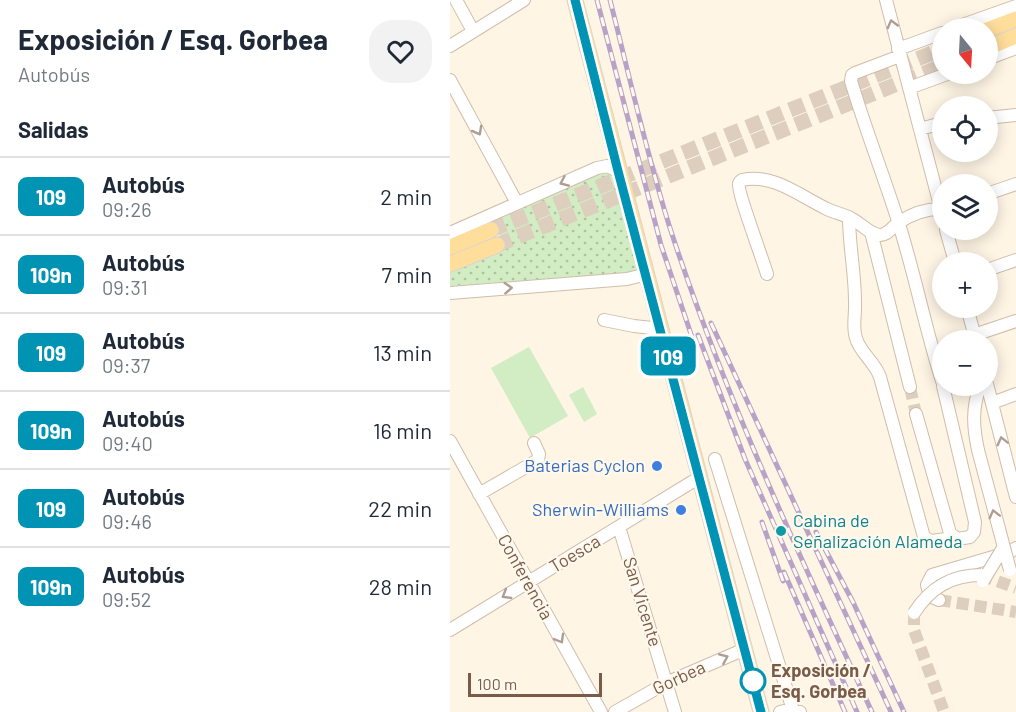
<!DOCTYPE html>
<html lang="es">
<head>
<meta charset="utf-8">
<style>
	body { margin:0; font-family:Barlow,sans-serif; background:#f2f2f3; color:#1f2937; height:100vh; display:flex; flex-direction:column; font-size:22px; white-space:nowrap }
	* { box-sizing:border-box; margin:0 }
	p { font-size:20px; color:#747a83 }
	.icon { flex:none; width:33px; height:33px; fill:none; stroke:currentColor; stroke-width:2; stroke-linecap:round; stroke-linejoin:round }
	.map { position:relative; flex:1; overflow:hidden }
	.panel { display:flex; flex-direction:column; background:#fff; width:450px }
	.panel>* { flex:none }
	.badge { padding:0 12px; border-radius:9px; font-size:21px; line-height:39px }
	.needle { width:39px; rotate:162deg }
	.controls { position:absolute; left:482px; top:18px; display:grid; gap:12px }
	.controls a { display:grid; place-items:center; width:66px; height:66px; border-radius:50%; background:#fff; box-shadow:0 3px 15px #0003; font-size:30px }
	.scale { position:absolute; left:18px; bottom:15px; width:134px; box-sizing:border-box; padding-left:6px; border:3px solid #795b48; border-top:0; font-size:16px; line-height:21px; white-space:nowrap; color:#795b48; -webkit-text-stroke:4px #fff9ed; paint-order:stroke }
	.map>.badge { position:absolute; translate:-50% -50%; box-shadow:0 0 0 3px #fff }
	h2 { padding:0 18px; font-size:22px; line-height:54px }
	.round { display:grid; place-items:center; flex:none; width:63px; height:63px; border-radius:24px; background:#f2f2f3 }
	.overview { display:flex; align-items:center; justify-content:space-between; height:102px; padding:0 18px }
	h1 { font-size:28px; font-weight:700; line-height:45px }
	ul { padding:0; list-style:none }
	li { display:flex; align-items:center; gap:18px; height:78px; padding:0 18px; border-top:2px solid #e0e1e3 }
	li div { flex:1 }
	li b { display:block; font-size:22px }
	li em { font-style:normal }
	li .badge { min-width:66px; font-weight:700; text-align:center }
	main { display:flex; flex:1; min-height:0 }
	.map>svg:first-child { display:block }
	.green { fill:#d2ecc3 }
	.park { fill:url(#park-dots) }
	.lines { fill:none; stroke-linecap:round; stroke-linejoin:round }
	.minor-tunnel { stroke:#ddcebe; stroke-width:12; stroke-dasharray:12 6; stroke-linecap:butt }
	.major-tunnel { stroke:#ddcebe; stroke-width:15; stroke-dasharray:15 8; stroke-linecap:butt }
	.minor-casing { stroke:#d0bdaa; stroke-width:14 }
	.major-casing { stroke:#dcd4cf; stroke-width:17 }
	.minor { stroke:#fff; stroke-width:12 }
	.major { stroke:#ffdd9b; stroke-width:15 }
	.rail-casing { stroke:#b8a2c8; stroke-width:5 }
	.rail { stroke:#fff9ed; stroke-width:3; stroke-dasharray:9; stroke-linecap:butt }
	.minor-bridge-casing { stroke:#d0bdaa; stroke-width:14; stroke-linecap:butt }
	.minor-bridge { stroke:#fff; stroke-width:12 }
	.oneway { stroke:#af9d91 }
	.line-casing { stroke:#fff; stroke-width:14 }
	.line { stroke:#0093b3; stroke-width:9 }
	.shop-dot { fill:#3f7fe0; stroke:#fff9ed; stroke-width:2 }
	.culture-dot { fill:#0f9aa8; stroke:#fff9ed; stroke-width:2 }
	.stop-dot { fill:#fff; stroke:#0093b3; stroke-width:3 }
	.labels { text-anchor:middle; stroke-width:4.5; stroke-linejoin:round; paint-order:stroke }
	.shop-label { font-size:18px; fill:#366cbe; stroke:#fff9ed; text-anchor:end }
	.culture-label { font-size:18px; fill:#0d838f; stroke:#fff9ed; text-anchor:start }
	.street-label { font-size:18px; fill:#795b48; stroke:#fff9ed }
	.stop-label { font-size:18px; font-weight:bold; fill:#795b48; stroke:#fff9ed; text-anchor:start }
</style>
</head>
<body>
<main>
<section class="panel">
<div class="overview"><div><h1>Exposición / Esq. Gorbea</h1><p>Autobús</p></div><a class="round"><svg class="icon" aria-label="heart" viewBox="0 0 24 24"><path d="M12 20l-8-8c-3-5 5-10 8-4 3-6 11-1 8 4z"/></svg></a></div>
<h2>Salidas</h2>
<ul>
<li><span class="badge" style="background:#0093b3;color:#fff">109</span><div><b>Autobús</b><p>09:26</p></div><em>2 min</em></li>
<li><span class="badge" style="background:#0093b3;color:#fff">109n</span><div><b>Autobús</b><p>09:31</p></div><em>7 min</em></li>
<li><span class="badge" style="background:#0093b3;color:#fff">109</span><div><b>Autobús</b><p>09:37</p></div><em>13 min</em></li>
<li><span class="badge" style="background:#0093b3;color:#fff">109n</span><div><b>Autobús</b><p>09:40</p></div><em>16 min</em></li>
<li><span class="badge" style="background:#0093b3;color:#fff">109</span><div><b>Autobús</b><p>09:46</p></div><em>22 min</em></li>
<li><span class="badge" style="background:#0093b3;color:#fff">109n</span><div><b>Autobús</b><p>09:52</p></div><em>28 min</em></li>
</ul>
</section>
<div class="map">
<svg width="566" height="712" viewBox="0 0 566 712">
	<defs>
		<pattern id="park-dots" width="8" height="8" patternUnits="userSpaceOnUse" patternTransform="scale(1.5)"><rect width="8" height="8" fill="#d2ecc3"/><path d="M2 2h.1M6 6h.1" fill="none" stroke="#afc2a0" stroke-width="1.8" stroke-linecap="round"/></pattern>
	</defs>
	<rect width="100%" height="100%" fill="#fef5e5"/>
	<path class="green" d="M79,347L118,416L80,438L41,368Z
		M133,387L147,414L134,422L119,395Z"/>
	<path class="park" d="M151,169L165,175L189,265L185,271L177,273L0,286V269L54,246L42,218Z"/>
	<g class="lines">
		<path class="minor-tunnel" d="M460,387L466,414
			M531,575L566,588
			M489,600L566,612
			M464,613V630L494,712"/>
		<path class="major-tunnel" d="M41,230L492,49
			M47,245L492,66"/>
		<g class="minor-casing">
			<path id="minor" d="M6,0L23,31
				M436,0L492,213
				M504,28L566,6
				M0,46L74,0
				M448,49L492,33
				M450,56L405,73L402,75L401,81C415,128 433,174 448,221C465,274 475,328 492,381
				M537,59L566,48
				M0,80L67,203
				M459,88L497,74
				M537,118L566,115
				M470,129L492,123
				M537,194L566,184
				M399,217C399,245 405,273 405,301C406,313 402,326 406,338C410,353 425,362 430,377L474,537L481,541L504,538
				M496,230L505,262
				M421,232L460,387
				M0,233L147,168L157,166L168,171
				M537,270L566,260
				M317,274C313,260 287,191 289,184C289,182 291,181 292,180C323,173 350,196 377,209C385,213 394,214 402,219C412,224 419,234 430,235C438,235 443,226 449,222C462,214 477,208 492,209
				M0,293L177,279L189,276L196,270
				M517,308L526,340
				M154,320L184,326L211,329
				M524,335L566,321
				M537,384L566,497
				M542,403L566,394
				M466,414L500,533L507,539L520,537L524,532L525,522L493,386
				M0,441L151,712
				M528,450C523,427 522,408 530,386
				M265,459L343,710
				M29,494L88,460L89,454L84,443
				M169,527L225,712
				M489,600L480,596L477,585L482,575L560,552L566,548
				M0,630L250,477
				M165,712L216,683L295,649
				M330,712L338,710L350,712"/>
		</g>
		<g class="major-casing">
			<path id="major" d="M125,0L311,712
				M537,30L566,19
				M537,48L566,36
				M0,247L41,230
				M0,264L47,245"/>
		</g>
		<use href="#minor" class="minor"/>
		<use href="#major" class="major"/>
		<g class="rail-casing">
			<path id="rail" d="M147,0L211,245L245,346
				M160,0C179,75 196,151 219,225C273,392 348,553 422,712
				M261,323L441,712
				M248,335L295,459L407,712
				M312,522L333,581
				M366,532L403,602L454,712
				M334,572L395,712"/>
		</g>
		<use href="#rail" class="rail"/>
		<g class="minor-bridge-casing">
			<path id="minor-bridge" d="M528,450L560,570
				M533,581L553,548
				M464,613C480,588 501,575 531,575"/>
		</g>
		<use href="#minor-bridge" class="minor-bridge"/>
	</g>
	<defs><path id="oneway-chevron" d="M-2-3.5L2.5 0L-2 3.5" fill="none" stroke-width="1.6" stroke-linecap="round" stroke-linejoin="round" transform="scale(1.5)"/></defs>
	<g class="oneway">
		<use href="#oneway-chevron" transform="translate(442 24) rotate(-105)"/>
		<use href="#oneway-chevron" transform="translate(28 131) rotate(61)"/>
		<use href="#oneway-chevron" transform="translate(114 182) rotate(156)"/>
		<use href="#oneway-chevron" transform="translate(58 288) rotate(-4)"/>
		<use href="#oneway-chevron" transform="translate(552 441) rotate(-104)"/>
		<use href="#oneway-chevron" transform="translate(544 514) rotate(-104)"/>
		<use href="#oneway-chevron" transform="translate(56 595) rotate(149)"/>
		<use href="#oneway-chevron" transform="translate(110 639) rotate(60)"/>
		<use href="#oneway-chevron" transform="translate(274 658) rotate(-23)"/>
	</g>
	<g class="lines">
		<g class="line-casing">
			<path id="line" d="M125,0L168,171L311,712"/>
		</g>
		<use href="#line" class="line"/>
	</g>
	<g class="shop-dot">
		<circle cx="207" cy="466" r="6"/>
		<circle cx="231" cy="510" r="6"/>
	</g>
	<circle class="culture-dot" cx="331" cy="531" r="6"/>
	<circle class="stop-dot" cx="303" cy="681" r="12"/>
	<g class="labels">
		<g class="shop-label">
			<text x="195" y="472">Baterias Cyclon</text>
			<text x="219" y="516">Sherwin-Williams</text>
		</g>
		<g class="culture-label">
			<text x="343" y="527">Cabina de<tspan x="343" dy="21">Señalización Alameda</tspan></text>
		</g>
		<g class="street-label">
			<text transform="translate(125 554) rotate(-31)" y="6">Toesca</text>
			<text transform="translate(75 577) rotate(61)" y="6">Conferencia</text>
			<text transform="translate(192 602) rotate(73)" y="6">San Vicente</text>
			<text transform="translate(229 678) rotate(-25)" y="6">Gorbea</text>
		</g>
		<g class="stop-label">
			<text x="321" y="677">Exposición /<tspan x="321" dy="21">Esq. Gorbea</tspan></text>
		</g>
	</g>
</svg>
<div class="controls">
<a><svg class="needle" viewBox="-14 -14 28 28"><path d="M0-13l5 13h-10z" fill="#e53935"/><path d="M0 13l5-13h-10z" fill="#747a83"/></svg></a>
<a><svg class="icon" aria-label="locate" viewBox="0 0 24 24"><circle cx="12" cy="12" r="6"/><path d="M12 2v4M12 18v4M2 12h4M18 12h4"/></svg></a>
<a><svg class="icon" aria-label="layers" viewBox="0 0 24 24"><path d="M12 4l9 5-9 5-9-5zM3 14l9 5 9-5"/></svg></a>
<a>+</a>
<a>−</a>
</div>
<div class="scale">100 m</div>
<b class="badge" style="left:218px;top:356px;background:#0093b3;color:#fff">109</b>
</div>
</main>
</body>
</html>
